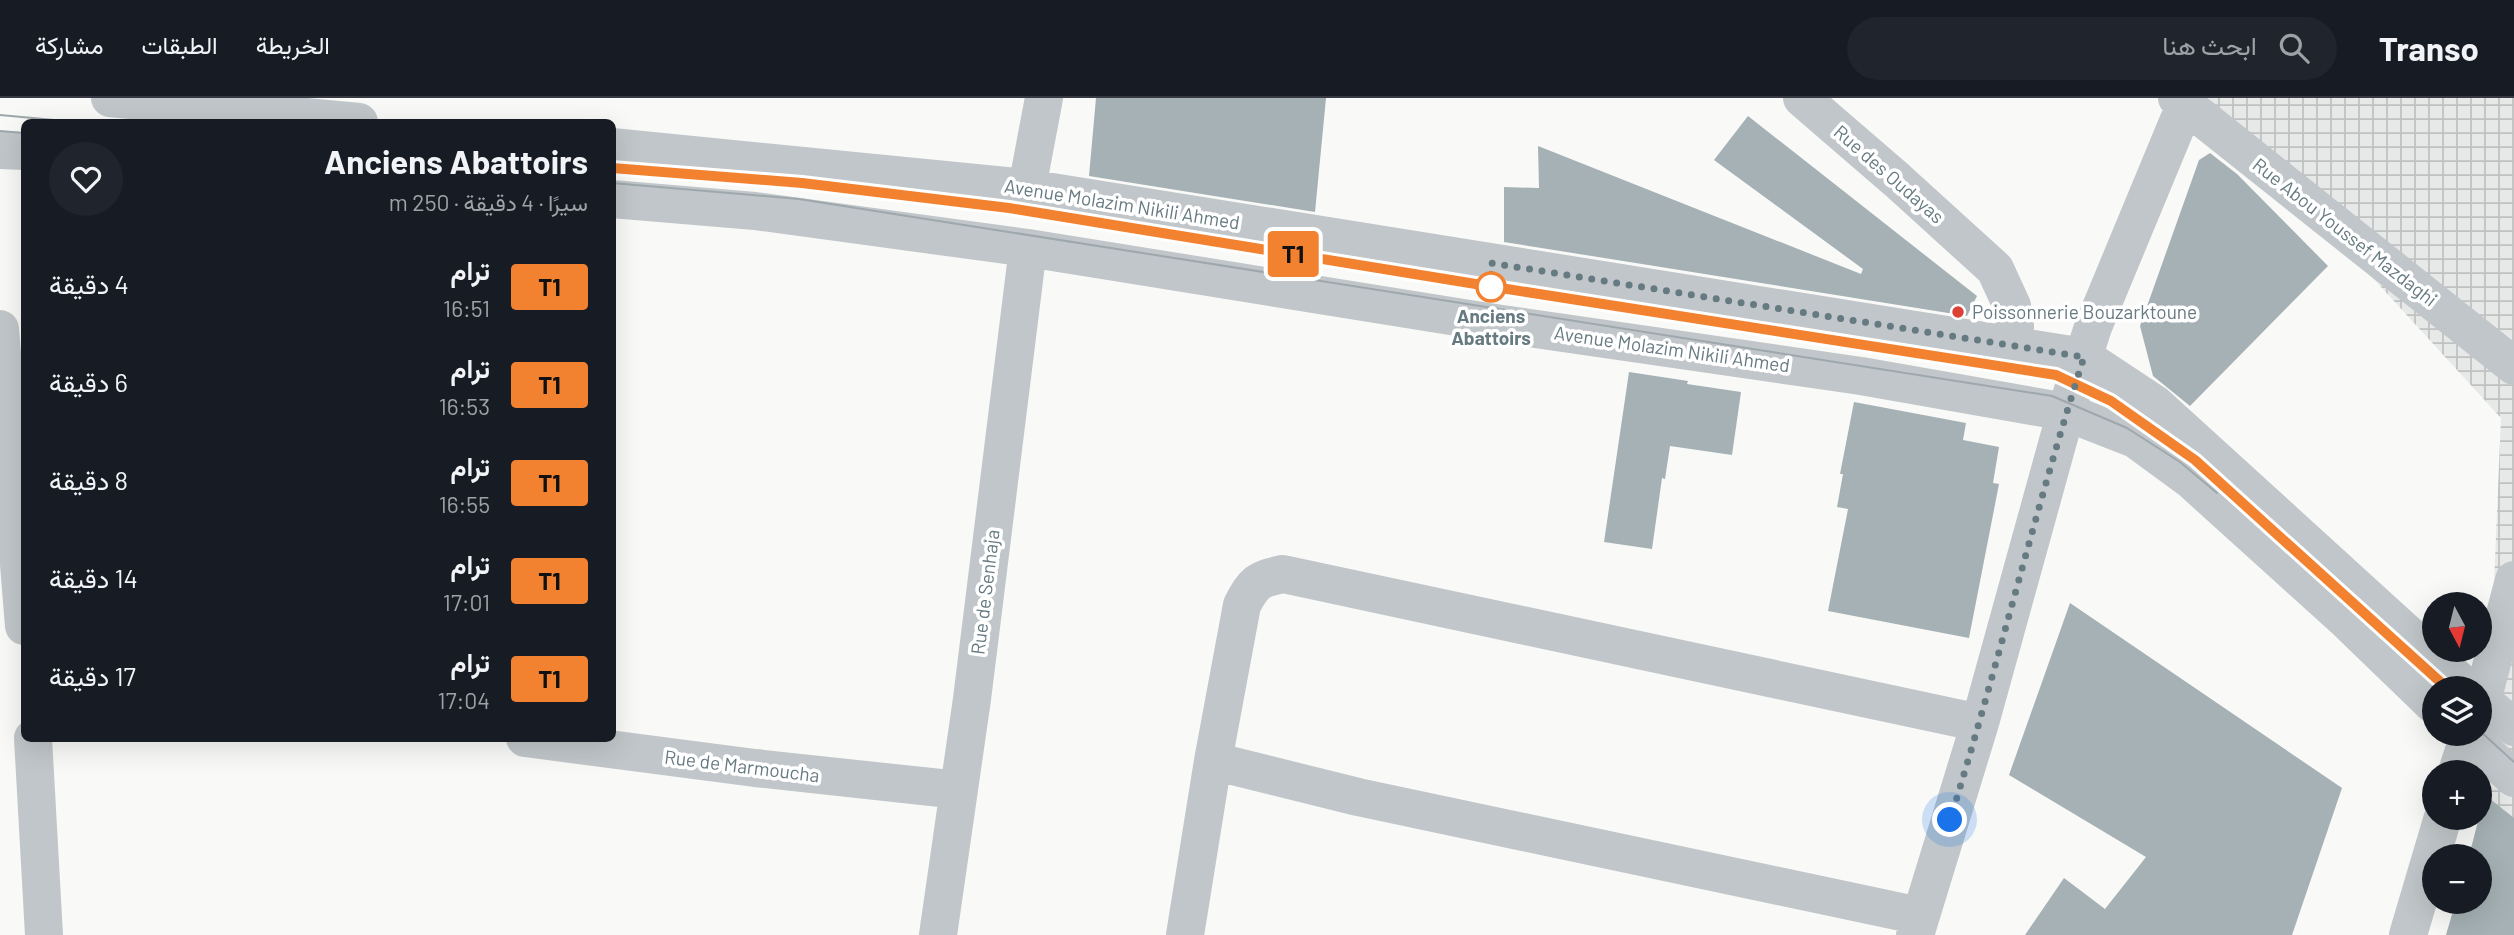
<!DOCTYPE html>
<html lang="ar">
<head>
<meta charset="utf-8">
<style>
	body { margin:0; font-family:Barlow,Vazirmatn,sans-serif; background:#20242c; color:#f1f3f6; direction:rtl; height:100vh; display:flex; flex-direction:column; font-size:26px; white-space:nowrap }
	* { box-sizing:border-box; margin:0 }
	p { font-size:23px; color:#9ea1a6 }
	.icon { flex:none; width:38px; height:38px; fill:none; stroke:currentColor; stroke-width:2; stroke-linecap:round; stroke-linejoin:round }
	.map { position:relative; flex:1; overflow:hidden; direction:ltr }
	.sheet { position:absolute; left:21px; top:21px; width:595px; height:623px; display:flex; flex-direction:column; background:#171b24; border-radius:10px; box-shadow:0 7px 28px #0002; direction:rtl }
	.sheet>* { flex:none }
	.badge { padding:0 14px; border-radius:5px; font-size:24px; line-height:46px }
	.needle { width:46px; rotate:173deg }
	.buttons { position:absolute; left:2422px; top:494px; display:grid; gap:14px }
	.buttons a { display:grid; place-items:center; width:70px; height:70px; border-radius:50%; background:#171b24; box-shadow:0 7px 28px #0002; font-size:35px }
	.you { position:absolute; width:35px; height:35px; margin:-18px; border:5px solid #fff; border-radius:50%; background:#1a73e8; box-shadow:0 0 0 10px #1a73e833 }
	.map>.badge { position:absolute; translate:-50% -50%; box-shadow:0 0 0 4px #fff }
	.round { display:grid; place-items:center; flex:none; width:74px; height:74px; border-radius:37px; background:#20242c }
	.summary { display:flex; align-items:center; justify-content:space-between; height:119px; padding:0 28px }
	h1 { font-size:33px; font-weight:700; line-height:52px }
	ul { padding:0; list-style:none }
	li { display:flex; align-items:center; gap:21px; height:98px; padding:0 28px }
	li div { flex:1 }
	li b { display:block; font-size:26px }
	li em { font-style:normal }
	li .badge { min-width:77px; font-weight:700; text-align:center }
	header { display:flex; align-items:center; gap:42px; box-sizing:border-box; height:98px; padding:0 35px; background:#171b24; border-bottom:2px solid #363941 }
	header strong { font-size:33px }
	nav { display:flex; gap:38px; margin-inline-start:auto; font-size:24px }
	.search { width:490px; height:63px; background:#20242c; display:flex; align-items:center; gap:18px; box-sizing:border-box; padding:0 24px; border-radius:38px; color:#9ea1a6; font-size:26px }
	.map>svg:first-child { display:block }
	.industrial { fill:url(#industrial-grid) }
	.building { fill:#a5b1b4 }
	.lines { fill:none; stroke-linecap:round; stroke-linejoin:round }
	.minor { stroke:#c0c6c9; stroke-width:38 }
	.tram { stroke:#9ea8ac; stroke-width:2 }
	.line-casing { stroke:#fff; stroke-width:16 }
	.line { stroke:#f38230; stroke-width:10 }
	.walk { stroke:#667a81; stroke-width:7; stroke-dasharray:0 12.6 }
	.stop-dot { fill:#fff; stroke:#f38230; stroke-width:3.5 }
	.poi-dot { fill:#dc4135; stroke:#fff; stroke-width:2.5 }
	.labels { text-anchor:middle; stroke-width:7; stroke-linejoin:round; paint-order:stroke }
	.street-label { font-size:19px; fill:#667a81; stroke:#fff }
	.poi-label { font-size:19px; fill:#667a81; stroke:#fff; text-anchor:start }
	.stop-label { font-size:19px; font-weight:bold; fill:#667a81; stroke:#fff }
</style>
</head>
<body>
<header>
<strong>Transo</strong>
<div class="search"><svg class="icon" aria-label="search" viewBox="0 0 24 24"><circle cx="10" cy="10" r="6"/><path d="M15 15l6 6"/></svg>ابحث هنا</div>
<nav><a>الخريطة</a><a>الطبقات</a><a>مشاركة</a></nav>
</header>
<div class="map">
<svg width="2514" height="837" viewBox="0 0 2514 837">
	<defs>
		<pattern id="industrial-grid" width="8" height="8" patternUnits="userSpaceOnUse" patternTransform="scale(1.75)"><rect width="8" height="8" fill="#e7e9e8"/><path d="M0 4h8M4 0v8" fill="none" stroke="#bfc2c1"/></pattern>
	</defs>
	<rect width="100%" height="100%" fill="#f9f9f7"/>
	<path class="industrial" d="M2208,0H2514V837H2446L2456,803H2480V758H2469L2485,697L2501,320Z"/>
	<path class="building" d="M1096,0H1326L1315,114L1089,78Z
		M1748,18L1977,198L1967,218L1504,144V89L1539,90L1538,48L1861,176L1863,171L1714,62Z
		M2210,55L2237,76L2328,168L2190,308L2153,278L2140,228L2199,62Z
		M1629,274L1688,283L1687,286L1741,294L1732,357L1670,348L1665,381L1662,380L1652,451L1604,444Z
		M1854,304L1966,325L1963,342L1999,349L1993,385L1999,386L1969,540L1828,513L1848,411L1837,409L1843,376H1840Z
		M2070,505L2342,690L2292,837H2025L2064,780L2105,811L2146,759L2009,677Z
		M2485,697L2514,720V837H2446L2456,803H2480V758H2469Z"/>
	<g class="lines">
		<path class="minor" d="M110,0L359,24
			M1802,0L1897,82L1995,171L2012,208L2015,228L2014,248
			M2177,0L2514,268
			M612,49L1027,90L2084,259L2155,306L2467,590
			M0,52L24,53
			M1027,90L1044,0
			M612,101L755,113L1028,150L1488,224L1861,278L2066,314L2135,341L2191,382L2347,523L2434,607
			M0,231L24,528
			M2480,601L2514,629
			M2482,603L2514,482
			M2463,635L2514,680
			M33,640L44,837
			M525,640L755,670L959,692
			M1213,663L1358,699L1920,818
			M2457,674L2468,640
			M938,837L972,601L1028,150
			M1185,837L1213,663L1242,507C1254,484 1258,481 1283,476L1980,625
			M1915,837L1980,625L2066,314L2093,229L2188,0
			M2408,837L2443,719"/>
		<path class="tram" d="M0,17L76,24
			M0,33L24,35
			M612,70L802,85L1009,110L1488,188L2056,277L2111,303L2195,362L2447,590
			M612,85L799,101L2052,298L2127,330L2180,364L2217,395
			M2480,633L2514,664"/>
	</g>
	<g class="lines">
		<g class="line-casing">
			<path id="line" d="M612,70L802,85L1009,110L1488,188L2056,277L2111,303L2195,362L2447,590"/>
		</g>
		<use href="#line" class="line"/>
		<path class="walk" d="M1491,189V165L2084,259C2035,412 1998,568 1950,722"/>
	</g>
	<circle class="stop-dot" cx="1491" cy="189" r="14"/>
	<circle class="poi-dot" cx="1958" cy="214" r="7"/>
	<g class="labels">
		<g class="street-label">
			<text transform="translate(1889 76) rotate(41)" y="7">Rue des Oudayas</text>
			<text transform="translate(1122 106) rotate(9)" y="7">Avenue Molazim Nikili Ahmed</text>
			<text transform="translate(2345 134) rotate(38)" y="7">Rue Abou Youssef Mazdaghi</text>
			<text transform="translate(1672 251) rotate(8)" y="7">Avenue Molazim Nikili Ahmed</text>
			<text transform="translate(985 494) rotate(-83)" y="7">Rue de Senhaja</text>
			<text transform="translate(742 668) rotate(7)" y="7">Rue de Marmoucha</text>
		</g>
		<g class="poi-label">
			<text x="1972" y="221">Poissonnerie Bouzarktoune</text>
		</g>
		<g class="stop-label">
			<text x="1491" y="225">Anciens<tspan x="1491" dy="22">Abattoirs</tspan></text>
		</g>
	</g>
</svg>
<div class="buttons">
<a><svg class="needle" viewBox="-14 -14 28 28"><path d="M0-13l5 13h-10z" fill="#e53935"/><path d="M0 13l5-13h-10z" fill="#9ea1a6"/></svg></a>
<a><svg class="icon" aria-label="layers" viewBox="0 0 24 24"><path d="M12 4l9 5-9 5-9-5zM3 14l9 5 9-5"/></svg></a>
<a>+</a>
<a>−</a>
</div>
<div class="you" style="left:1950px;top:722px"></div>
<b class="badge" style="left:1293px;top:156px;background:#f38230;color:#111">T1</b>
<section class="sheet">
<div class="summary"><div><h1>Anciens Abattoirs</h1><p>سيرًا · 4 دقيقة · 250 m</p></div><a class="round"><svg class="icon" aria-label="heart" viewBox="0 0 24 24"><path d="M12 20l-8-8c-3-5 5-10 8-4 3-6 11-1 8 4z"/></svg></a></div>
<ul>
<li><span class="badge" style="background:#f38230;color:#111">T1</span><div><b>ترام</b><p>16:51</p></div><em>4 دقيقة</em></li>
<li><span class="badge" style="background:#f38230;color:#111">T1</span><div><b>ترام</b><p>16:53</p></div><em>6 دقيقة</em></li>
<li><span class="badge" style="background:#f38230;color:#111">T1</span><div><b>ترام</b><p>16:55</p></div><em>8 دقيقة</em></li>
<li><span class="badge" style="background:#f38230;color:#111">T1</span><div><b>ترام</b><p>17:01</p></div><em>14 دقيقة</em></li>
<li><span class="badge" style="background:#f38230;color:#111">T1</span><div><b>ترام</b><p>17:04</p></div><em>17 دقيقة</em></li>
</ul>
</section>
</div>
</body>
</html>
